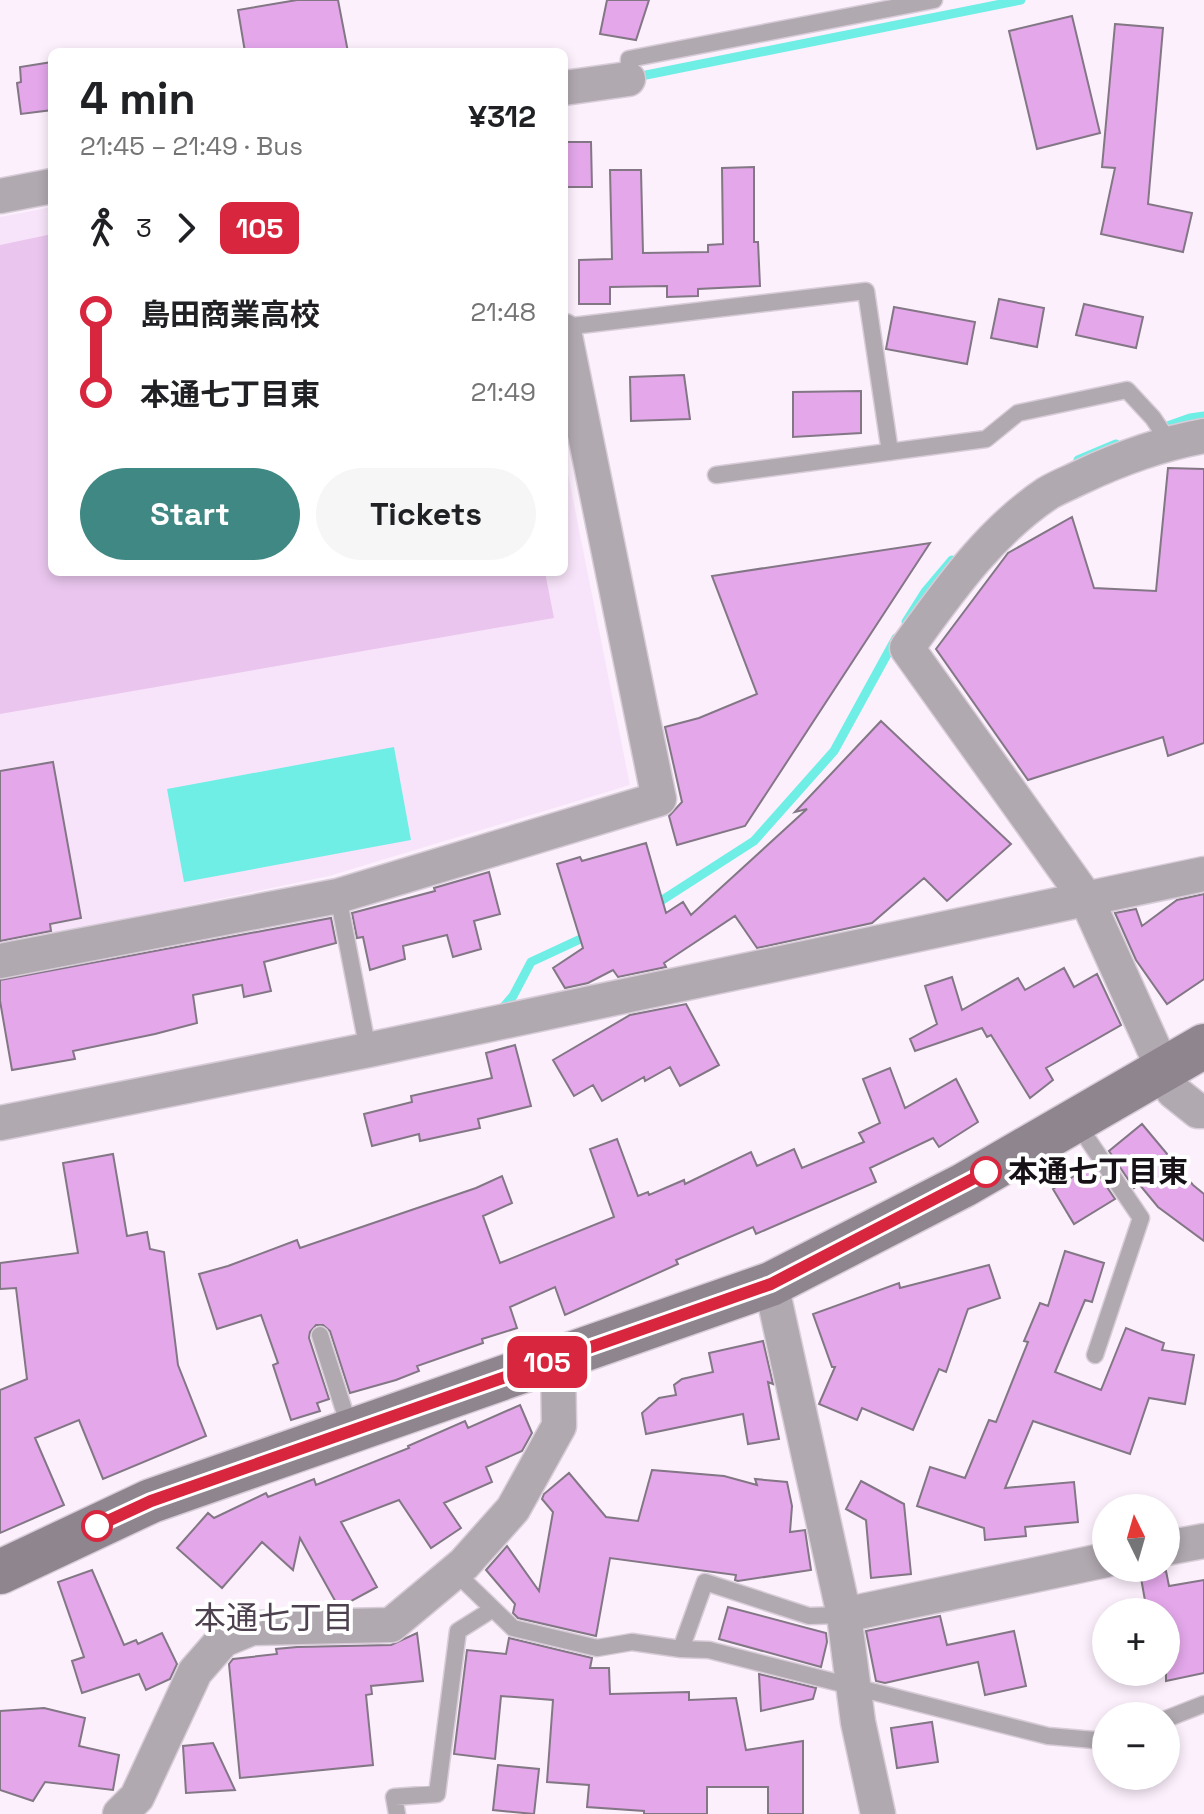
<!DOCTYPE html>
<html lang="en">
<head>
<meta charset="utf-8">
<style>
	body { margin:0; font-family:"Space Grotesk","Noto Sans JP",sans-serif; background:#f6f6f6; color:#202124; height:100vh; display:flex; flex-direction:column; font-size:30px; white-space:nowrap }
	* { box-sizing:border-box; margin:0 }
	p { font-size:26px; color:#757577 }
	.icon { flex:none; width:44px; height:44px; fill:none; stroke:currentColor; stroke-width:2; stroke-linecap:round; stroke-linejoin:round }
	.map { position:relative; flex:1; overflow:hidden }
	.side { position:absolute; left:48px; top:48px; width:520px; height:528px; display:flex; flex-direction:column; background:#fff; border-radius:12px; box-shadow:0 4px 12px #0003 }
	.side>* { flex:none }
	.badge { padding:0 16px; border-radius:12px; font-size:28px; line-height:52px }
	.needle { width:52px; rotate:355deg }
	.controls { position:absolute; left:1092px; top:1494px; display:grid; gap:16px }
	.controls a { display:grid; place-items:center; width:88px; height:88px; border-radius:50%; background:#fff; box-shadow:0 4px 12px #0003; font-size:40px }
	.map>.badge { position:absolute; translate:-50% -50%; box-shadow:0 0 0 4px #fff }
	.legs { display:flex; align-items:center; gap:12px; height:88px; padding:0 32px; font-size:26px }
	.legs p { margin-inline-start:auto }
	.overview { display:flex; align-items:center; justify-content:space-between; height:136px; padding:0 32px }
	h1 { font-size:44px; font-weight:700; line-height:60px }
	.action { display:flex; gap:16px; margin-top:auto; padding:16px 32px }
	.action a { flex:1; height:92px; border-radius:48px; background:#408883; color:#fff; font-size:32px; font-weight:700; line-height:92px; text-align:center }
	.action a+a { background:#f6f6f6; color:#202124 }
	ul { padding:0 32px; list-style:none }
	li { display:flex; align-items:center; gap:28px; height:80px; font-size:30px }
	li i { display:grid; place-items:center; width:12px; height:100%; margin:0 10px; background:currentColor }
	li i::after { content:''; width:20px; height:20px; margin:-10px; border:6px solid; border-radius:50%; background:#fff }
	li p { margin-inline-start:auto }
	li:first-child i { background:linear-gradient(#0000 50%,currentColor 0) }
	li:last-child i { background:linear-gradient(currentColor 50%,#0000 0) }
	.map>svg:first-child { display:block }
	.built { fill:#f8e4fa }
	.grass { fill:#eac6ee }
	.water { fill:#6feee5 }
	.lines { fill:none; stroke-linecap:round; stroke-linejoin:round }
	.stream { stroke:#6feee5; stroke-width:9 }
	.building { fill:#e3a7ea; stroke:#837685; stroke-width:2 }
	.lane-casing { stroke:#d7ccd8; stroke-width:19 }
	.street-casing { stroke:#d7ccd8; stroke-width:37 }
	.secondary-casing { stroke:#d7ccd8; stroke-width:47 }
	.lane { stroke:#b0a9b0; stroke-width:16 }
	.street { stroke:#b0a9b0; stroke-width:34 }
	.secondary { stroke:#8e858f; stroke-width:44 }
	.line-1-casing { stroke:#fff; stroke-width:18 }
	.line-1 { stroke:#d7263d; stroke-width:12 }
	.stop-1-dot { fill:#fff; stroke:#d7263d; stroke-width:4 }
	.labels { text-anchor:middle; stroke-width:8; stroke-linejoin:round; paint-order:stroke }
	.stop-label { font-size:30px; font-weight:bold; fill:#161116; stroke:#fff; text-anchor:start }
	.neighbourhood-label { font-size:32px; fill:#4d414f; stroke:#fff }
</style>
</head>
<body>
<div class="map">
<svg width="1204" height="1814" viewBox="0 0 1204 1814">
	<rect width="100%" height="100%" fill="#fcf0fd"/>
	<path class="built" d="M52,207V572H564V454L630,785L329,876L0,945V217Z"/>
	<path class="grass" d="M52,234V572H545L554,618L0,714V245Z"/>
	<path class="water" d="M394,747L411,840L184,882L167,789Z"/>
	<g class="lines">
		<path class="stream" d="M641,76L1021,0
			M1156,430L1190,418L1204,416
			M1078,460L1116,444
			M906,622L925,592L952,560
			M653,906L754,841L834,751L896,638
			M501,1010L513,996L531,962L589,935"/>
	</g>
	<path class="building" d="M297,0H338L348,52H245L238,10Z
		M607,0H649L636,40L600,34Z
		M1072,16L1100,133L1037,149L1009,31Z
		M1115,24L1163,28L1148,204L1192,213L1183,252L1101,234L1115,168L1102,167Z
		M52,62V110L21,114L17,83L21,82L20,67Z
		M564,142H591L592,187H564Z
		M754,167V242H758L760,286L698,289V296L667,297V286L610,287V304H579V260L612,259L610,170H641L643,253L708,252V245L723,244L722,168Z
		M999,299L1044,308L1037,347L991,338Z
		M1084,304L1143,317L1136,348L1076,335Z
		M894,307L975,322L967,364L886,349Z
		M684,375L690,419L631,421L630,377Z
		M861,391V433L793,437V392Z
		M1168,468L1204,469V743L1168,756L1163,737L1028,780L936,649L1008,553L1072,517L1094,588L1156,591Z
		M930,543L745,826L677,845L669,816L682,802L665,727L699,718L757,694L712,576Z
		M881,721L1011,844L947,901L924,878L872,923L757,948L735,916L664,963L666,967L618,977L613,970L588,983L565,988L553,968L583,948L557,864L580,857L582,861L646,843L666,913L683,902L691,915L807,809L795,812Z
		M53,762L81,918L50,924L51,931L0,941V771Z
		M489,872L500,914L474,921L481,949L453,957L447,935L403,946L405,959L370,970L363,937L357,938L352,913L435,891L434,888Z
		M1204,894V979L1167,1004L1136,960L1115,913L1136,909L1142,926L1177,900Z
		M331,918L336,943L264,962L271,991L244,997L242,985L193,995L197,1023L155,1034L73,1051L75,1059L12,1070L0,1001V980Z
		M1064,968L1074,987L1097,974L1121,1025L1046,1068L1053,1080L1030,1098L991,1035L987,1037L982,1028L915,1051L910,1039L937,1024L925,986L952,977L962,1010L1018,978L1025,990Z
		M686,1004L719,1065L680,1086L670,1067L645,1081L644,1077L602,1101L593,1085L574,1096L553,1060L630,1015Z
		M515,1045L531,1106L478,1119L480,1128L420,1141L419,1134L372,1146L364,1114L412,1102L411,1096L492,1078L486,1053Z
		M890,1068L905,1108L956,1079L978,1122L939,1147L933,1138L870,1168L876,1182L756,1234L753,1227L676,1260L678,1264L565,1315L555,1287L510,1307L517,1328L482,1339L483,1343L417,1366L419,1371L396,1380L350,1393L330,1331L323,1325H316L310,1332L309,1338L329,1399L317,1403L320,1411L291,1420L273,1365L278,1363L261,1315L217,1329L199,1274L228,1266L297,1240L300,1248L476,1188L502,1176L512,1203L483,1216L500,1263L614,1217L590,1149L617,1139L638,1196L648,1192L649,1195L684,1180L685,1184L751,1152L757,1166L794,1149L802,1168L864,1142L859,1133L880,1123L863,1079Z
		M1142,1124L1193,1185L1204,1194V1241L1158,1207L1139,1184L1134,1188L1109,1151Z
		M113,1154L127,1236L147,1232L150,1249L164,1252L178,1365L206,1436L103,1479L79,1420L35,1438L64,1505L0,1533V1390L27,1379L16,1288L0,1289V1263L78,1253L63,1163Z
		M1092,1165L1115,1199L1074,1224L1053,1189Z
		M1065,1251L1104,1263L1092,1302L1085,1300L1055,1372L1101,1390L1126,1328L1164,1343L1162,1350L1194,1355L1185,1404L1149,1398L1130,1454L1033,1421L1005,1488L1074,1482L1078,1522L1025,1527L1026,1536L985,1540L984,1528L917,1506L930,1467L965,1478L989,1420L996,1422L1028,1342L1024,1341L1040,1303L1048,1306Z
		M989,1265L1000,1298L968,1309L946,1372L939,1369L913,1430L862,1408L857,1420L819,1404L835,1367H832L813,1314L899,1283L900,1288Z
		M763,1341L773,1384L768,1382L779,1439L748,1444L743,1414L646,1434L642,1413L659,1398L676,1395L674,1385L682,1379L713,1372L709,1353Z
		M520,1405L532,1433L522,1451L486,1467L492,1482L444,1503L461,1528L431,1548L399,1500L341,1522L377,1587L342,1606H338L300,1538L293,1570L262,1542L222,1588L177,1548L208,1513L214,1518L266,1493L268,1497L314,1479L316,1485L409,1448L408,1446L465,1421L468,1428Z
		M652,1470L724,1476L757,1485L755,1479L787,1482L792,1506L790,1532L805,1530L811,1570L738,1581L735,1580L736,1575L610,1558L596,1636L518,1618L513,1613L515,1604L486,1570L507,1546L539,1591L553,1512L542,1499L544,1494L569,1473L606,1517L638,1521Z
		M861,1481L904,1504L911,1574L871,1578L866,1520L846,1509Z
		M92,1570L124,1645L136,1640L138,1644L162,1633L177,1664L170,1679L146,1690L139,1674L82,1693L72,1661L84,1657L58,1582Z
		M1166,1571L1169,1586L1204,1580V1673L1166,1681V1612H1147L1141,1578Z
		M728,1607L826,1633L827,1642L821,1667L719,1639Z
		M940,1616L947,1645L1014,1631L1026,1686L985,1695L978,1662L885,1683L876,1681L866,1631Z
		M417,1633L423,1681L371,1686L372,1694L366,1695L373,1765L240,1778L229,1664L233,1659L277,1654L276,1649L297,1647L391,1645Z
		M509,1638L592,1658L590,1668H609L610,1694L689,1692V1700L736,1698L746,1750L803,1741V1814H768V1787H707V1814H644V1811L587,1807L589,1785L547,1782L553,1700L501,1696L495,1759L454,1754L467,1650L506,1654Z
		M759,1674L816,1688L813,1699L761,1711Z
		M44,1708L85,1718L79,1746L119,1755L113,1790L45,1782L33,1801L0,1790V1711Z
		M932,1722L938,1762L897,1768L891,1728Z
		M213,1743L235,1790L186,1793L183,1746Z
		M498,1765L539,1769L534,1814L493,1810Z"/>
	<g class="lines">
		<g class="lane-casing">
			<path id="lane" d="M628,79L629,59L934,0
				M564,327L866,291L890,452
				M716,475L986,439L1018,413L1127,390L1153,418L1169,442
				M338,896L368,1050
				M1076,1122L1141,1218L1095,1355
				M320,1335L350,1429
				M455,1572L513,1628L597,1648L632,1642L681,1649L709,1650L1048,1736L1106,1741
				M681,1649L705,1582L809,1616L844,1615
				M1166,1719L1204,1704
				M397,1814L394,1797L437,1794L458,1631L493,1609"/>
		</g>
		<g class="street-casing">
			<path id="street" d="M564,88L628,79
				M0,196L52,186
				M1204,436C1160,444 1121,458 1081,477C1071,482 1058,487 1048,493C989,532 947,593 907,648L1087,900L1173,1091L1198,1111H1204
				M0,961L338,896L659,799L564,331
				M0,1123L368,1050L1204,874
				M771,1284L844,1615L858,1722L878,1814
				M1166,1548L1204,1541
				M844,1615L1106,1560
				M120,1814L137,1797L195,1672L223,1640L252,1628L391,1625L464,1564L513,1509L559,1426L558,1358"/>
		</g>
		<g class="secondary-casing">
			<path id="secondary" d="M0,1572L151,1501L771,1284L964,1185L1204,1046"/>
		</g>
		<use href="#lane" class="lane"/>
		<use href="#street" class="street"/>
		<use href="#secondary" class="secondary"/>
	</g>
	<g class="lines">
		<g class="line-1-casing">
			<path id="line-1" d="M97,1526L151,1501L771,1284L986,1172"/>
		</g>
		<use href="#line-1" class="line-1"/>
	</g>
	<g class="stop-1-dot">
		<circle cx="986" cy="1172" r="14"/>
		<circle cx="97" cy="1526" r="14"/>
	</g>
	<g class="labels">
		<g class="stop-label">
			<text x="1008" y="1182">本通七丁目東</text>
		</g>
		<g class="neighbourhood-label">
			<text x="274" y="1629">本通七丁目</text>
		</g>
	</g>
</svg>
<div class="controls">
<a><svg class="needle" viewBox="-14 -14 28 28"><path d="M0-13l5 13h-10z" fill="#e53935"/><path d="M0 13l5-13h-10z" fill="#757577"/></svg></a>
<a>+</a>
<a>−</a>
</div>
<b class="badge" style="left:547px;top:1362px;background:#d7263d;color:#fff">105</b>
<section class="side">
<div class="overview"><div><h1>4 min</h1><p>21:45 – 21:49 · Bus</p></div><b>¥312</b></div>
<div class="legs"><svg class="icon" aria-label="walk" viewBox="0 0 24 24"><circle cx="13" cy="4" r="2"/><path d="M13 8l-2 6 4 7M11 14l-3 7M7 12l3-4h3l4 4"/></svg>3<svg class="icon" aria-label="forward" viewBox="0 0 24 24"><path d="M9 5l7 7-7 7"/></svg><b class="badge" style="background:#d7263d;color:#fff">105</b></div>
<ul>
<li><i style="color:#d7263d"></i><b>島田商業高校</b><p>21:48</p></li>
<li><i style="color:#d7263d"></i><b>本通七丁目東</b><p>21:49</p></li>
</ul>
<div class="action"><a>Start</a><a>Tickets</a></div>
</section>
</div>
</body>
</html>
